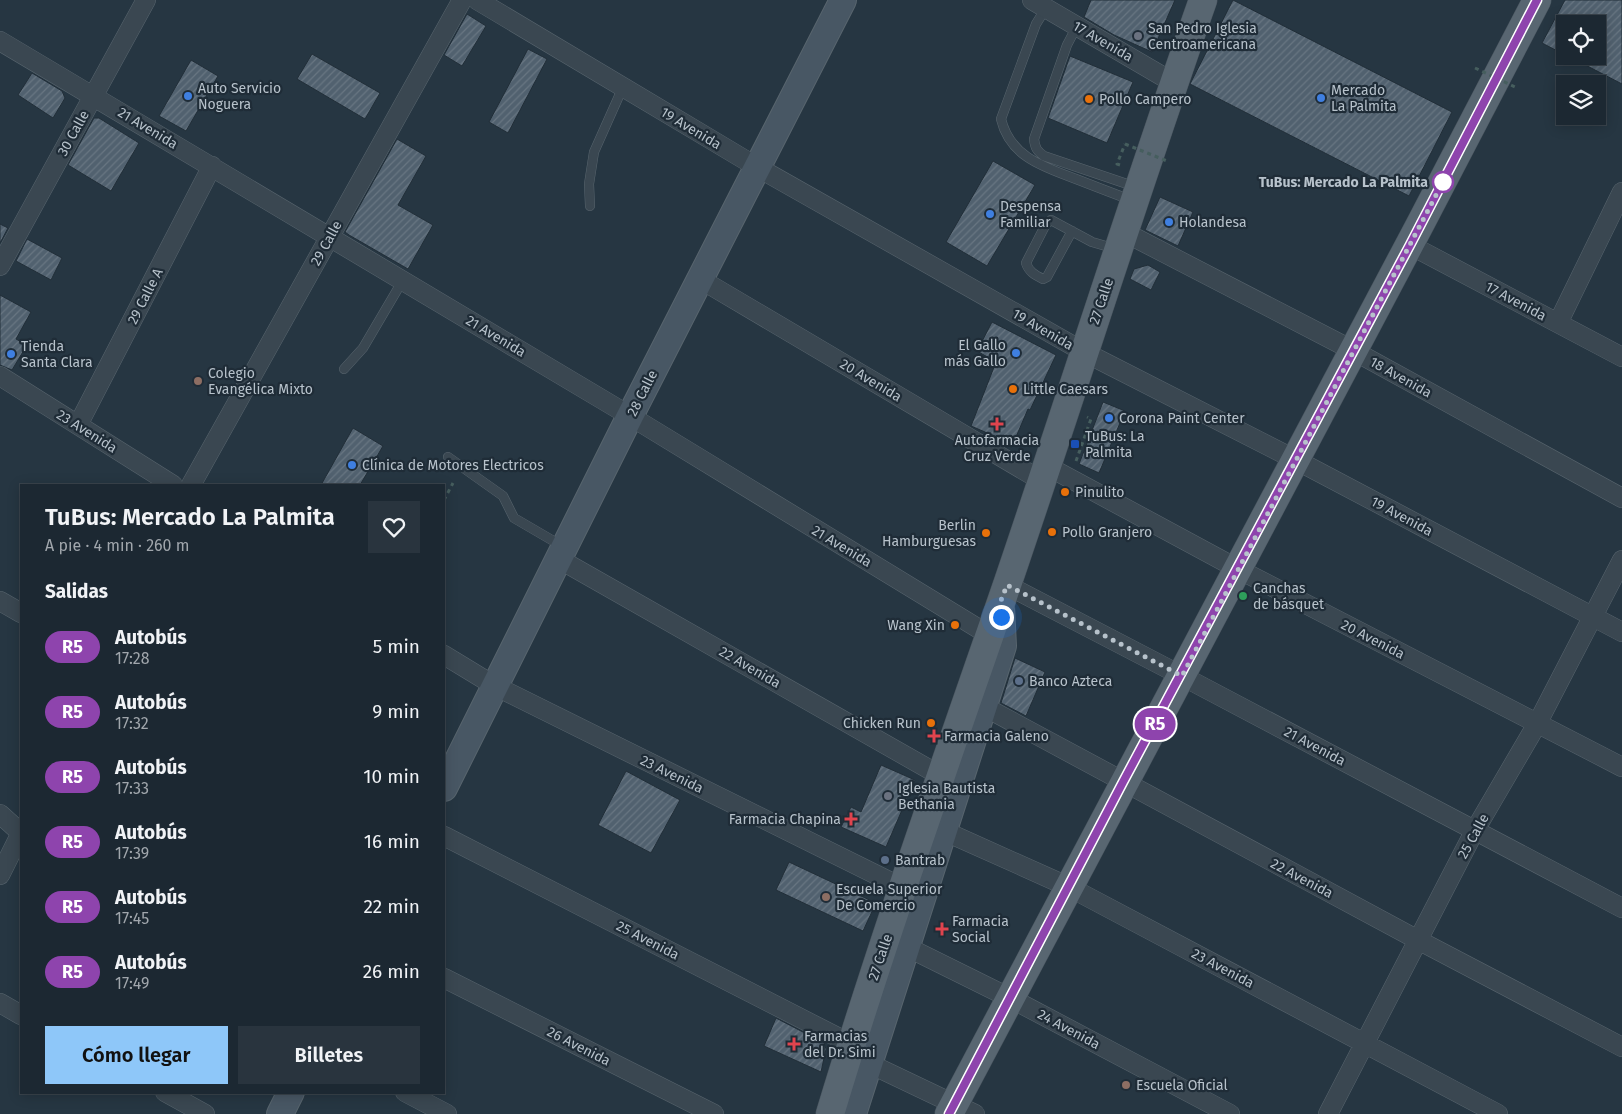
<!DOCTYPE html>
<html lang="es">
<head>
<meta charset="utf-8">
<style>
	body { margin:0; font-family:"Fira Sans",sans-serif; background:#29343e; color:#f1f3f6; height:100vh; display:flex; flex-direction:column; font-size:19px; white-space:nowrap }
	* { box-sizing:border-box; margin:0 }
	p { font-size:16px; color:#a0a6ac }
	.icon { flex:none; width:28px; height:28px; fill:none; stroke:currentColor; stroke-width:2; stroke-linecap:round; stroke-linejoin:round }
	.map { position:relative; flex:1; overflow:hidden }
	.sheet { position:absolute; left:20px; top:484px; width:425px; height:610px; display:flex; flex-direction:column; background:#1c2832; border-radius:0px; box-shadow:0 2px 12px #0003,0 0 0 1px #3a444d }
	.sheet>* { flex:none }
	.badge { padding:0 10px; border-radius:16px; font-size:18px; line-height:32px }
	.controls { position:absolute; left:1556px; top:15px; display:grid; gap:10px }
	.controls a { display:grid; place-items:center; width:50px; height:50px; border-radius:0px; background:#1c2832; box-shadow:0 2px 12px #0003,0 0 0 1px #3a444d; font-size:25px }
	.you { position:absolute; width:25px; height:25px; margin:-12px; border:4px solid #fff; border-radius:50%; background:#1a73e8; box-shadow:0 0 0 8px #1a73e833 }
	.map>.badge { position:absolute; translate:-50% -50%; box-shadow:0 0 0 2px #fff }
	h2 { padding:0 25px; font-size:19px; line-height:45px }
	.round { display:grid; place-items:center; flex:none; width:52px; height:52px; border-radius:0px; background:#29343e }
	.overview { display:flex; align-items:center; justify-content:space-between; height:85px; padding:0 25px }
	h1 { font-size:24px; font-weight:600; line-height:38px }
	.primary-button { display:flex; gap:10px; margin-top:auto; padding:10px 25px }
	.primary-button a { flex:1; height:58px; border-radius:0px; background:#8ec7f9; color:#111; font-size:20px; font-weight:600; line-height:58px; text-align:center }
	.primary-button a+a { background:#29343e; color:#f1f3f6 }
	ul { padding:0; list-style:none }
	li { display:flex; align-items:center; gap:15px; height:65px; padding:0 25px }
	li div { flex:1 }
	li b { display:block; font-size:19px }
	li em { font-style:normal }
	li .badge { min-width:55px; font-weight:700; text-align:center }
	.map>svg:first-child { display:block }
	.building { fill:url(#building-hatch); stroke:#212e38 }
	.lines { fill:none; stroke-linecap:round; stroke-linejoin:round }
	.lane-casing { stroke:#58656e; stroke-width:10 }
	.street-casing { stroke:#58656e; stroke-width:20 }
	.secondary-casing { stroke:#58656e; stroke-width:28 }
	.primary-casing { stroke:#47535d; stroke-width:29 }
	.path { stroke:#465e5e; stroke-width:3; stroke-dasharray:4 4; stroke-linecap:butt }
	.lane { stroke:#3a4751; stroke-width:9 }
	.street { stroke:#3a4751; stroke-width:19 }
	.secondary { stroke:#485764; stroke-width:26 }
	.primary { stroke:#586671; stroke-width:28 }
	.path-bridge { stroke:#465e5e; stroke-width:3; stroke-dasharray:4 4; stroke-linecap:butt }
	.line-casing { stroke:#fff; stroke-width:11 }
	.line { stroke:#8e44ad; stroke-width:8 }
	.walk { stroke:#b7c2cb; stroke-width:5; stroke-dasharray:0 9 }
	.worship-dot { fill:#6b7280; stroke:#1f2c37; stroke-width:2 }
	.shop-dot { fill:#3f7fe0; stroke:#1f2c37; stroke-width:2 }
	.food-dot { fill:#e8710a; stroke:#1f2c37; stroke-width:2 }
	.stop-dot { fill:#fff; stroke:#8e44ad; stroke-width:2.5 }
	.education-dot { fill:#8d6e63; stroke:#1f2c37; stroke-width:2 }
	.health-dot { fill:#e0444e; stroke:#1f2c37; stroke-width:2 }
	.transit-dot { fill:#1a4fb4; stroke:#1f2c37; stroke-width:2 }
	.leisure-dot { fill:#2e9e5b; stroke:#1f2c37; stroke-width:2 }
	.service-dot { fill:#5c6f8a; stroke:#1f2c37; stroke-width:2 }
	.labels { text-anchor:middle; stroke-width:4.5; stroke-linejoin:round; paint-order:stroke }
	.poi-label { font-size:14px; fill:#b7c2cb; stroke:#1f2c37; text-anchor:start }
	.street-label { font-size:14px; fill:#b7c2cb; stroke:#1f2c37 }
	.stop-label { font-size:14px; font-weight:bold; fill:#b7c2cb; stroke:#1f2c37; text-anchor:end }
</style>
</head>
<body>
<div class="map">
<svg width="1622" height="1114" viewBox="0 0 1622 1114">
	<defs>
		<pattern id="building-hatch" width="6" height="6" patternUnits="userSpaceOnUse" patternTransform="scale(1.25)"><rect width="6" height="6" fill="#51616f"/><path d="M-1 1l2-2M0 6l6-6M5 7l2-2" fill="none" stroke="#687682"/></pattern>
	</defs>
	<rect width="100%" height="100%" fill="#263642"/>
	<path class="building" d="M1091,0H1175L1152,52L1114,35L1084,17Z
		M1233,0L1452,112L1409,196L1190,84Z
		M1565,0H1622V84L1568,56H1598V24H1565V55L1542,43Z
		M467,14L486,26L462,66L444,55Z
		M528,49L547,59L508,133L489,122Z
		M312,54L380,93L365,119L297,79Z
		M1070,56L1133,82L1107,143L1048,118Z
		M191,60L218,76L186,131L159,116Z
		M32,73L62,91L65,98L53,118L18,95Z
		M94,118H99L139,143L111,191L68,165Z
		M397,139L426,156L398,205L433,225L408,269L349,235L345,232Z
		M993,161L1035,185L987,266L946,242Z
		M1160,197L1193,212L1178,246L1145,230Z
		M0,224L8,228L0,243Z
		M27,239L62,258L51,280L16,261Z
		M1148,265L1160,272L1151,290L1130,279L1134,269Z
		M0,295L31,312L16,339L27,345L12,370L0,365Z
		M992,322L1056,355L1030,410L1028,409L1013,444L971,426L996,362L977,351Z
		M1103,402L1125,411L1099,473L1079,464Z
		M353,428L383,446L360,485H321Z
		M1015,658L1045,672L1026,716L1001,703Z
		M881,765L915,780L886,847L841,827L851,807L861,812Z
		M626,771L680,800L651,853L598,825Z
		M789,862L876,903L863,931L776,890Z
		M776,1018L824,1043L826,1049L821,1072L764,1046Z"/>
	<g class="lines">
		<g class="lane-casing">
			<path id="lane" d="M1046,8L1036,24L1001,119C1010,157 1044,167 1076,179C1094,186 1112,193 1131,200
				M1077,26L1067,45L1034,139C1035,148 1037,151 1044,156L1136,187
				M590,206L589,184L594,152L623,87
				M1072,231L1047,277L1043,279C1035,275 1029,272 1026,263L1046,224L1051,220L1092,242L1116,249
				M344,369L363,348L403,280
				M448,457L503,496L514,518L562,546"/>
		</g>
		<g class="street-casing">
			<path id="street" d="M477,0L757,167L1084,352L1296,460L1622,632
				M1032,0L1174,83
				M0,41L630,416L989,635
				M1124,232L1354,351L1622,498
				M1410,245L1622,357
				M0,266L146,0
				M700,279L1042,481
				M1558,323L1622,192
				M0,376L173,485
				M78,425L212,166
				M1047,466L1238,569L1622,767
				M191,485L462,0
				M559,559L941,776
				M1007,585L1182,676L1622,908
				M0,601L21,613
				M444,655L495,686L903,888
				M983,706L1418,940L1622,1047
				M0,814L21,833L0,875
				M944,831L1069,887L1498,1114
				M444,836L851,1044
				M907,947L1010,998L1230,1114
				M444,978L714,1114
				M0,1003L21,1015
				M870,1064L975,1114
				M165,1092L205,1114
				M405,1092L447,1114
				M1328,1114L1475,830L1537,724L1622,560"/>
		</g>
		<g class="secondary-casing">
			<path id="secondary" d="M444,788L630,416L843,0
				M280,1114L291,1092
				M853,1114L1003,646L1001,606"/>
		</g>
		<g class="primary-casing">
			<path id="primary" d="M830,1114C884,935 947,759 1008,582C1074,388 1135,193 1203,0
				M949,1114C1145,743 1344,373 1537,0"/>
		</g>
		<path class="path" d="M1120,165L1117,164L1125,144
			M1076,461L1091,419L1087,417
			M444,500L453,483"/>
		<use href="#lane" class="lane"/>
		<use href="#street" class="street"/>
		<use href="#secondary" class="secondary"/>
		<use href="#primary" class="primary"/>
		<path class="path-bridge" d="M1475,68L1515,87
			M1125,144L1167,161"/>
	</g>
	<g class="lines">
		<g class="line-casing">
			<path id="line" d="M949,1114L1123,782L1410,245L1537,0"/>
		</g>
		<use href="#line" class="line"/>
		<path class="walk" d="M1001,617L1000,603L1007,585L1182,676L1443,182"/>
	</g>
	<g class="worship-dot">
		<circle cx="1138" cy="36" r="5"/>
		<circle cx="888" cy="796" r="5"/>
	</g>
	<g class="shop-dot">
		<circle cx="188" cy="96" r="5"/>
		<circle cx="1321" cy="98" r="5"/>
		<circle cx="990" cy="214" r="5"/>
		<circle cx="1169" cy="222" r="5"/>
		<circle cx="1016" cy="353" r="5"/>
		<circle cx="11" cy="354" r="5"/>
		<circle cx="1109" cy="418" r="5"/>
		<circle cx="352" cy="465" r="5"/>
	</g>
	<g class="food-dot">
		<circle cx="1089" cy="99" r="5"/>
		<circle cx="1013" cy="389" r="5"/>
		<circle cx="1065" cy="492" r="5"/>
		<circle cx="1052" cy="532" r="5"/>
		<circle cx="986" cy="533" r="5"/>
		<circle cx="955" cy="625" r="5"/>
		<circle cx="931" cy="723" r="5"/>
	</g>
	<circle class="stop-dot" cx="1443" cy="182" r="10"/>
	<g class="education-dot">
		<circle cx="198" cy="381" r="5"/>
		<circle cx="826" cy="897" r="5"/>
		<circle cx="1126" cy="1085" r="5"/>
	</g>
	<g class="health-dot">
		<path d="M994.5 416.5h5v5h5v5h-5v5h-5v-5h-5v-5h5z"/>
		<path d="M931.5 728.5h5v5h5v5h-5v5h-5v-5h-5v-5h5z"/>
		<path d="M848.5 811.5h5v5h5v5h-5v5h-5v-5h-5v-5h5z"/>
		<path d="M939.5 921.5h5v5h5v5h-5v5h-5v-5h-5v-5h5z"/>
		<path d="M791.5 1036.5h5v5h5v5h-5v5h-5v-5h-5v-5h5z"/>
	</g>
	<rect class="transit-dot" x="1070" y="439" width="10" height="10" rx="2.5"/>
	<circle class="leisure-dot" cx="1243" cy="596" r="5"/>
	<g class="service-dot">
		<circle cx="1019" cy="681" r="5"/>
		<circle cx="885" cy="860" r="5"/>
	</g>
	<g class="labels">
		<g class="poi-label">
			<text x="1148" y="33">San Pedro Iglesia<tspan x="1148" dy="16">Centroamericana</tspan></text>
			<text x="198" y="93">Auto Servicio<tspan x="198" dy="16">Noguera</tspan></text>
			<text x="1331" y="95">Mercado<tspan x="1331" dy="16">La Palmita</tspan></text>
			<text x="1099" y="104">Pollo Campero</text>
			<text x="1000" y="211">Despensa<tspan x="1000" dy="16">Familiar</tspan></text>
			<text x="1179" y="227">Holandesa</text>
			<text x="1006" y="350" text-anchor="end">El Gallo<tspan x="1006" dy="16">más Gallo</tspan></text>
			<text x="21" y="351">Tienda<tspan x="21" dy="16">Santa Clara</tspan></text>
			<text x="208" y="378">Colegio<tspan x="208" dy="16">Evangélica Mixto</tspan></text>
			<text x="1023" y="394">Little Caesars</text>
			<text x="1119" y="423">Corona Paint Center</text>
			<text x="1085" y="441">TuBus: La<tspan x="1085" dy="16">Palmita</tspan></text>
			<text x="997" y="445" text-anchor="middle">Autofarmacia<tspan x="997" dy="16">Cruz Verde</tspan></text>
			<text x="362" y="470">Clínica de Motores Electricos</text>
			<text x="1075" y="497">Pinulito</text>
			<text x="976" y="530" text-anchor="end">Berlin<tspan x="976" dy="16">Hamburguesas</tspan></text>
			<text x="1062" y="537">Pollo Granjero</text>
			<text x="1253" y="593">Canchas<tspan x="1253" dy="16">de básquet</tspan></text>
			<text x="945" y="630" text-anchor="end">Wang Xin</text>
			<text x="1029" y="686">Banco Azteca</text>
			<text x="921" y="728" text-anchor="end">Chicken Run</text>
			<text x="944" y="741">Farmacia Galeno</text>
			<text x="898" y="793">Iglesia Bautista<tspan x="898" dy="16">Bethania</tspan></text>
			<text x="841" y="824" text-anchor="end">Farmacia Chapina</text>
			<text x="895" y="865">Bantrab</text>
			<text x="836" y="894">Escuela Superior<tspan x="836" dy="16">De Comercio</tspan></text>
			<text x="952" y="926">Farmacia<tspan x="952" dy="16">Social</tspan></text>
			<text x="804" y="1041">Farmacias<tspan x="804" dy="16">del Dr. Simi</tspan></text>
			<text x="1136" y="1090">Escuela Oficial</text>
		</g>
		<g class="street-label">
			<text transform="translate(1103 41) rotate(30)" y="5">17 Avenida</text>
			<text transform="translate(148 128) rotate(31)" y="5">21 Avenida</text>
			<text transform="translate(691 128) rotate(31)" y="5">19 Avenida</text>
			<text transform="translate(73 133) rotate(-61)" y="5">30 Calle</text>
			<text transform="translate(326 243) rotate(-61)" y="5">29 Calle</text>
			<text transform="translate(145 296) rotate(-63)" y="5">29 Calle A</text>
			<text transform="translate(1101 301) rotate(-71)" y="5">27 Calle</text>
			<text transform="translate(1516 301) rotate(28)" y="5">17 Avenida</text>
			<text transform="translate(1043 329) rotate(30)" y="5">19 Avenida</text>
			<text transform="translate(496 336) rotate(31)" y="5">21 Avenida</text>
			<text transform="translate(1401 377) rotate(29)" y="5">18 Avenida</text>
			<text transform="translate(871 380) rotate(31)" y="5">20 Avenida</text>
			<text transform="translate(642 393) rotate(-63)" y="5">28 Calle</text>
			<text transform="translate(87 431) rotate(32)" y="5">23 Avenida</text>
			<text transform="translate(1402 516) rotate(28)" y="5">19 Avenida</text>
			<text transform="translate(842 546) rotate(31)" y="5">21 Avenida</text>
			<text transform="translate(1373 639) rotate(27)" y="5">20 Avenida</text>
			<text transform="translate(750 667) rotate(30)" y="5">22 Avenida</text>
			<text transform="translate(1315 746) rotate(28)" y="5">21 Avenida</text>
			<text transform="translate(672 774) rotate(26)" y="5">23 Avenida</text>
			<text transform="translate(1473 836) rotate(-61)" y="5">25 Calle</text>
			<text transform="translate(1302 878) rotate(28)" y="5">22 Avenida</text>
			<text transform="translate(648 940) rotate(27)" y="5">25 Avenida</text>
			<text transform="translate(880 957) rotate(-71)" y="5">27 Calle</text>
			<text transform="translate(1223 968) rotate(28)" y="5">23 Avenida</text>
			<text transform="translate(1069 1029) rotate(28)" y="5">24 Avenida</text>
			<text transform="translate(579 1046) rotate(27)" y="5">26 Avenida</text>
		</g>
		<g class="stop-label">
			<text x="1428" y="187">TuBus: Mercado La Palmita</text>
		</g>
	</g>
</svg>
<div class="controls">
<a><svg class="icon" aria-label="locate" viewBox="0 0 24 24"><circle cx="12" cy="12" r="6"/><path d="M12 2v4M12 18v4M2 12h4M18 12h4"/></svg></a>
<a><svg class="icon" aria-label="layers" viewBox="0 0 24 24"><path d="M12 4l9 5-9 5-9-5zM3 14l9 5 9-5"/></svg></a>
</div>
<div class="you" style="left:1001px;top:617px"></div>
<b class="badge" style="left:1155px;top:724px;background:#8e44ad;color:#fff">R5</b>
<section class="sheet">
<div class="overview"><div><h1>TuBus: Mercado La Palmita</h1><p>A pie · 4 min · 260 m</p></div><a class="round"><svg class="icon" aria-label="heart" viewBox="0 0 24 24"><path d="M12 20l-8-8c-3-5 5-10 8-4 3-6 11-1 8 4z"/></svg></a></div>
<h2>Salidas</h2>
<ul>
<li><span class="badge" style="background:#8e44ad;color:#fff">R5</span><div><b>Autobús</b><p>17:28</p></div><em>5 min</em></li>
<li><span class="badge" style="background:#8e44ad;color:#fff">R5</span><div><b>Autobús</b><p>17:32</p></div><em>9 min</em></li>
<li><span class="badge" style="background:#8e44ad;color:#fff">R5</span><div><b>Autobús</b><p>17:33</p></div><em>10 min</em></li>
<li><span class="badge" style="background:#8e44ad;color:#fff">R5</span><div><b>Autobús</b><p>17:39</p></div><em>16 min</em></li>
<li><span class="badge" style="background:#8e44ad;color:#fff">R5</span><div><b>Autobús</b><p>17:45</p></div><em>22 min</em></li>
<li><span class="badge" style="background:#8e44ad;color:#fff">R5</span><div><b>Autobús</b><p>17:49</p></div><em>26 min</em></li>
</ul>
<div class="primary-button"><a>Cómo llegar</a><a>Billetes</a></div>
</section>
</div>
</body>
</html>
